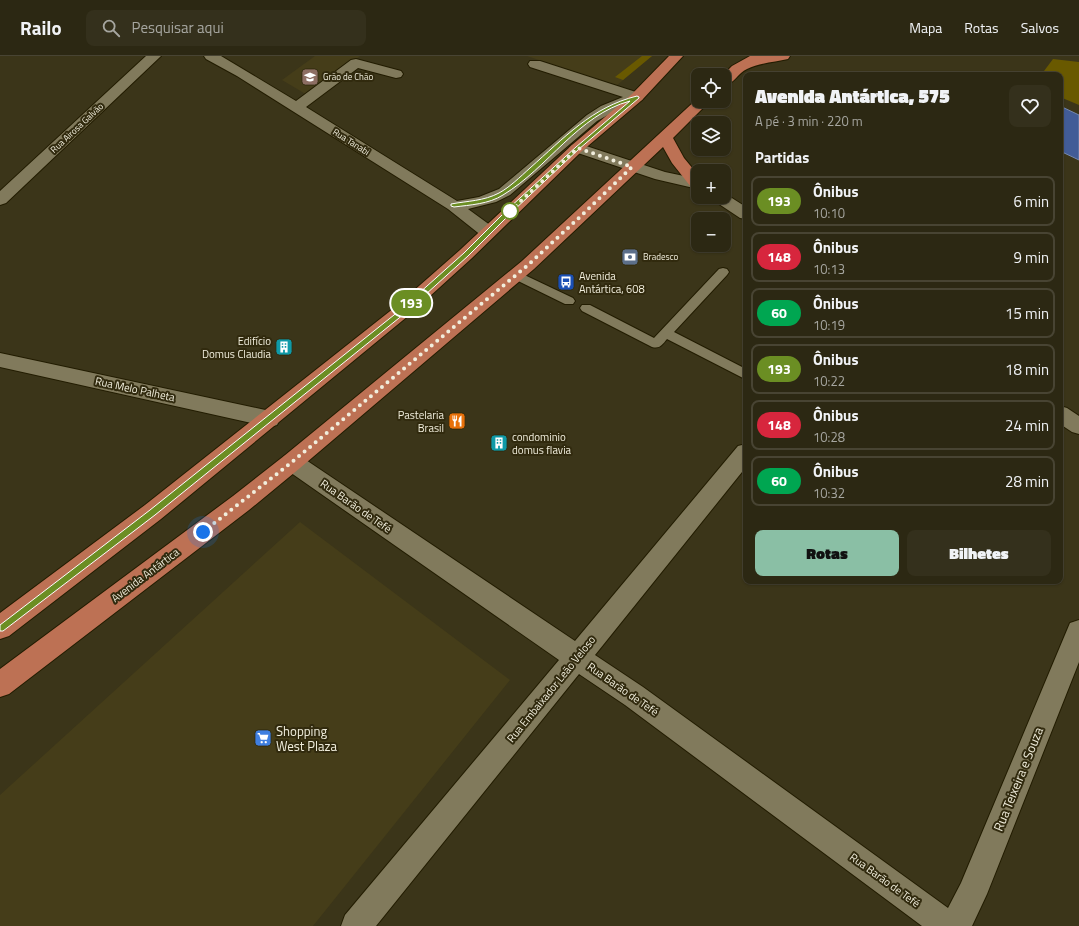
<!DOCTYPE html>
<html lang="pt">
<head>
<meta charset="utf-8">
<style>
	body { margin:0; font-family:"Titillium Web",sans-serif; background:#34301c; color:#f1f3f6; height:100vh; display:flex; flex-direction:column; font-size:15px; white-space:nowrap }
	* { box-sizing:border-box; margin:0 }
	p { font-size:13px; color:#a6a6a0 }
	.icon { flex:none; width:22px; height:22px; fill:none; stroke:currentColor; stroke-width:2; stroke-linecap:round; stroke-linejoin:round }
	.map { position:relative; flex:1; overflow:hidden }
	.drawer { position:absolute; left:743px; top:16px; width:320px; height:512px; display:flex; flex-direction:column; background:#2c2813; border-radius:8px; box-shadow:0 1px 3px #0004,0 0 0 1px #484433 }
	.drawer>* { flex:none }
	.badge { padding:0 8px; border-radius:13px; font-size:14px; line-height:26px }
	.tools { position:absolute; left:691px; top:12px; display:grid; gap:8px }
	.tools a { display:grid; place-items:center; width:40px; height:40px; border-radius:8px; background:#2c2813; box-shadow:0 1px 3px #0004,0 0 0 1px #484433; font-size:20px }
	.you { position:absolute; width:20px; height:20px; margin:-10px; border:3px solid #fff; border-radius:50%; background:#1a73e8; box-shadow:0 0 0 6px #1a73e833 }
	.map>.badge { position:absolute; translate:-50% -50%; box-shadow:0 0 0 2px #fff }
	h2 { padding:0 12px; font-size:15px; line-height:36px }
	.round { display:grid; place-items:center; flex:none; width:42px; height:42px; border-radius:8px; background:#34301c }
	.head { display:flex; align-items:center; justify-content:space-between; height:68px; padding:0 12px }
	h1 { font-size:19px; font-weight:800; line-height:30px }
	.action { display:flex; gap:8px; margin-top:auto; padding:8px 12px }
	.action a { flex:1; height:46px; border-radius:8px; background:#8abfa5; color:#111; font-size:16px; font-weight:800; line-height:46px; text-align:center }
	.action a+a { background:#34301c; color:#f1f3f6 }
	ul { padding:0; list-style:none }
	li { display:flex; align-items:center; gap:12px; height:50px; margin:0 8px 6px; padding:0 4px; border:2px solid #484433; border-radius:8px }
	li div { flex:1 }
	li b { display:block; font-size:15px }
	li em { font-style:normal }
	li .badge { min-width:44px; font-weight:700; text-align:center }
	header { display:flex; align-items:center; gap:24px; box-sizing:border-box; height:56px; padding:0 20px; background:#2c2813; border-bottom:1px solid #484433 }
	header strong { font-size:19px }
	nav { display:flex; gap:22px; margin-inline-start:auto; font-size:14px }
	.search { width:280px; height:36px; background:#34301c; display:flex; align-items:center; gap:10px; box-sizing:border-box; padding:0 14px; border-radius:8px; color:#a6a6a0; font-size:15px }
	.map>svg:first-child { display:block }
	.built { fill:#453d19 }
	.green { fill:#695900 }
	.water { fill:#425c97; stroke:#7688ac }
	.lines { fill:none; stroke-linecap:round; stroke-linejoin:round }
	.service-casing { stroke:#221c01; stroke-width:2 }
	.minor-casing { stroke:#221c01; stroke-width:2 }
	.primary-casing { stroke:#221c01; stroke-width:2 }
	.service { fill:#817a5c; fill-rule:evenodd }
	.minor { fill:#817a5c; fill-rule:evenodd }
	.primary { fill:#bd7154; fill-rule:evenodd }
	.line { fill:#6b8e23; stroke:#fff }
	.walk { stroke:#f1eedd; stroke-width:4; stroke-dasharray:0 7.2 }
	.stop-dot { fill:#fff; stroke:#6b8e23; stroke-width:2 }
	.labels { text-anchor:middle; stroke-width:4; stroke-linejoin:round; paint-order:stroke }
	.far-poi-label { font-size:9px; fill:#f1eedd; stroke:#312a0e; text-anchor:start }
	.far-street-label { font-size:9px; fill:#f1eedd; stroke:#312a0e }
	.poi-label { font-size:11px; fill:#f1eedd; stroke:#312a0e; text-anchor:start }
	.street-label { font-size:11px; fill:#f1eedd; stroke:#312a0e }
	.near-poi-label { font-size:13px; fill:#f1eedd; stroke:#312a0e; text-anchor:start }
	.near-street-label { font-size:13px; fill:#f1eedd; stroke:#312a0e }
</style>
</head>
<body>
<header>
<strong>Railo</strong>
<div class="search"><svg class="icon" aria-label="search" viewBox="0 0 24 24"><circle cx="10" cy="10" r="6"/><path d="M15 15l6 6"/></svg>Pesquisar aqui</div>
<nav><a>Mapa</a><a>Rotas</a><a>Salvos</a></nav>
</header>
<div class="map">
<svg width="1079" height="870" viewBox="0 0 1079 870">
	<rect width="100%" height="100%" fill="#3b3519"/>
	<path class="built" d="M315,0H360L309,40L282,24Z
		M527,0H652L616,30Z
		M300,466L510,624L313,870H0V739Z"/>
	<path class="green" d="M642,0H652L623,24L615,21Z
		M1053,3L1079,6V49L1060,41V19H1041Z"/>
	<path class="water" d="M1060,50L1079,59V104L1060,95Z"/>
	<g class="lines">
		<g class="service-casing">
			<path id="service" d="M723,212L727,213L729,216L727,219L674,276L742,311L746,309V321L743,322L667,283C662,289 660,293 652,291L582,255L580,252L582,249H590L654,282L719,213Z
				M516,215L573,242L575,245L573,248H565L512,222L510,219L512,216Z"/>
		</g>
		<g class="minor-casing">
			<path id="minor" d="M146,0H161L6,147L0,149V135Z
				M204,0H221L296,45L351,4L356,3L401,15L403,18L401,21L396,22L358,12L306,51L457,145L479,141L499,133L587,59L601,50L623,41L530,11L528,8L530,5H540L642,38L644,41L642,44L626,49L597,65L510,139L496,146L468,153L494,172L496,176L494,180L488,181L482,180L448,153L237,20L206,3Z
				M577,87L665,116L698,123V133L655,123L572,95L569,92L572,89Z
				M724,137L746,151V163L740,162L713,144L711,141H724Z
				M0,297L270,355L277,357L280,363L277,369L270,371L0,311Z
				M1060,350L1067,352L1079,360V378L1072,376L1060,368Z
				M746,388V411L595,599L643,631L948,852L961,827L1070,567L1079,564V606L987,838L972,870H922L625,649L579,618L376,870H341L345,859L559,604L284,412L281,406L284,400L292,397L300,400L575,585L738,390Z"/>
		</g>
		<g class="primary-casing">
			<path id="primary" d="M669,0H683L642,44L582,95L472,202L408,260L161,463L9,580L0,583V557L145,449L394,252L460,194L572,89L632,38Z
				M750,0H790L788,3C775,6 759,7 747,13C738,17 734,28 724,30L723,19L732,10Z
				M698,42V45H710L673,82L684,102L698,119V133L691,131L672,107L663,91L534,213L300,412L249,454L9,638L0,641V613L233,440L284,400L522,205Z"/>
		</g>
		<use href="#service" class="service"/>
		<use href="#minor" class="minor"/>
		<use href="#primary" class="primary"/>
	</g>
	<path class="line" d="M637,40L639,41V42L579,93L513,155L468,200L404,258L155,459L3,575H0V569L150,454L399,255L464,197L509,152L576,91L630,45C578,59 548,112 503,139C489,148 470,149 454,151L451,150V148C467,145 484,145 499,137C510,131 520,121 530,112C564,82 592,51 637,40Z"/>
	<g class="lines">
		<path class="walk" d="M203,476L292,406L528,209L582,159L632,111L578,92L510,155"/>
	</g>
	<defs>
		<g id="school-square" transform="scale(0.9)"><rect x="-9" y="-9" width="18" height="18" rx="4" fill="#8d6e63" stroke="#312a0e"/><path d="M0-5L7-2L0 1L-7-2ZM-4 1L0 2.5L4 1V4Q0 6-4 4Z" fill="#fff"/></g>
		<g id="bank-square" transform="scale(0.9)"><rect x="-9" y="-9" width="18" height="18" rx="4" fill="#5c6f8a" stroke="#312a0e"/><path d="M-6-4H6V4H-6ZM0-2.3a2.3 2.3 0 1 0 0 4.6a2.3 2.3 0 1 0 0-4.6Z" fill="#fff"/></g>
		<g id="bus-square" transform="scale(0.9)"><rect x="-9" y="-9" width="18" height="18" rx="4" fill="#1a4fb4" stroke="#312a0e"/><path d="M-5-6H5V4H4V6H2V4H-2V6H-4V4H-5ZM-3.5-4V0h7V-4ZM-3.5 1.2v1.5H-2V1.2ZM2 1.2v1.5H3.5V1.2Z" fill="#fff"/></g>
		<g id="building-square" transform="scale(0.9)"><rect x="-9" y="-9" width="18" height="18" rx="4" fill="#0f9aa8" stroke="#312a0e"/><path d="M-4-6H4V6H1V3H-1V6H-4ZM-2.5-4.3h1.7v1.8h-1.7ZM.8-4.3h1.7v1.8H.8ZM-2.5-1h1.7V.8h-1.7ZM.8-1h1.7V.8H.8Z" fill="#fff"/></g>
		<g id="restaurant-square" transform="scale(0.9)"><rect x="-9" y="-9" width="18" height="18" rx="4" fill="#e8710a" stroke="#312a0e"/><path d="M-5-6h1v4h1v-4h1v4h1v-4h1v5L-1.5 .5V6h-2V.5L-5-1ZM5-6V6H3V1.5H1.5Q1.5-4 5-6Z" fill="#fff"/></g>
		<g id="supermarket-square" transform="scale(0.9)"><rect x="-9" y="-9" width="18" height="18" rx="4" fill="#3f7fe0" stroke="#312a0e"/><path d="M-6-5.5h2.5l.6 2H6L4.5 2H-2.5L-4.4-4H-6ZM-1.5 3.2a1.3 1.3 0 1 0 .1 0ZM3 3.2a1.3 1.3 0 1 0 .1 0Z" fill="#fff"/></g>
	</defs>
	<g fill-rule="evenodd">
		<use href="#school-square" x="310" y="21"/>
		<use href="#bank-square" x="630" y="201"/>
		<use href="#bus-square" x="566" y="226"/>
		<use href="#building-square" x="284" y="291"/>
		<use href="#restaurant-square" x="457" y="365"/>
		<use href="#building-square" x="499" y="387"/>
		<use href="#supermarket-square" x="263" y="682"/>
	</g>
	<circle class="stop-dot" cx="510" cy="155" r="8"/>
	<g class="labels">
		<g class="far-poi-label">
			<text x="323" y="24">Grão de Chão</text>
			<text x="643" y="204">Bradesco</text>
		</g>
		<g class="far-street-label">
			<text transform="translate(77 72) rotate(-43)" y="3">Rua Airosa Galvão</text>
			<text transform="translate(351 86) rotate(32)" y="3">Rua Tanabi</text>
		</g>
		<g class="poi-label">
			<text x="579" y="224">Avenida<tspan x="579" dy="13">Antártica, 608</tspan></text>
			<text x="271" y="289" text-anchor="end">Edifício<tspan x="271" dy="13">Domus Claudia</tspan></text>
			<text x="444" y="363" text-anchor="end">Pastelaria<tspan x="444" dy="13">Brasil</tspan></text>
			<text x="512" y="385">condominio<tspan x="512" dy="13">domus flavia</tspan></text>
		</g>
		<g class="street-label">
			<text transform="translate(135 333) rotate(12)" y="4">Rua Melo Palheta</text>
			<text transform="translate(356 450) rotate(35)" y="4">Rua Barão de Tefé</text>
			<text transform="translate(145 519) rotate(-37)" y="4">Avenida Antártica</text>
			<text transform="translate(551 633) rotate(-51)" y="4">Rua Embaixador Leão Veloso</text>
			<text transform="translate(623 633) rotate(35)" y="4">Rua Barão de Tefé</text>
			<text transform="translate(885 824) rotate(36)" y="4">Rua Barão de Tefé</text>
		</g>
		<g class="near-poi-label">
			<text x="276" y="680">Shopping<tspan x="276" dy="15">West Plaza</tspan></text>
		</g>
		<g class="near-street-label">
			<text transform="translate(1018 723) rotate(-68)" y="5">Rua Teixeira e Souza</text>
		</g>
	</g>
</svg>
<div class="tools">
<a><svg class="icon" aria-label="locate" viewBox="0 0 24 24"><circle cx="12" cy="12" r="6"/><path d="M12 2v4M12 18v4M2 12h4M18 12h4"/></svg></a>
<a><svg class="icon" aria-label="layers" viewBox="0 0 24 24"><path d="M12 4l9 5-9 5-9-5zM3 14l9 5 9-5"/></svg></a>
<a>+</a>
<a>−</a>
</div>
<div class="you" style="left:203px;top:476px"></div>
<b class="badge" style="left:411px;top:247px;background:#6b8e23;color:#fff">193</b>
<section class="drawer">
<div class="head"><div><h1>Avenida Antártica, 575</h1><p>A pé · 3 min · 220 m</p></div><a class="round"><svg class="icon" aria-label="heart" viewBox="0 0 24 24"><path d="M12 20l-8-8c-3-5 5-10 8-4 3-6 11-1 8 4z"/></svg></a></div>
<h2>Partidas</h2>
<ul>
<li><span class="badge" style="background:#6b8e23;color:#fff">193</span><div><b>Ônibus</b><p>10:10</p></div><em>6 min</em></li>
<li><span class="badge" style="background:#d7263d;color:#fff">148</span><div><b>Ônibus</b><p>10:13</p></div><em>9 min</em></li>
<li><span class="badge" style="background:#00a651;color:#fff">60</span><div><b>Ônibus</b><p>10:19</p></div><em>15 min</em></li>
<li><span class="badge" style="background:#6b8e23;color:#fff">193</span><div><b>Ônibus</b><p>10:22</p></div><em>18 min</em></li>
<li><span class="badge" style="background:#d7263d;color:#fff">148</span><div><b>Ônibus</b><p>10:28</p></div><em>24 min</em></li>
<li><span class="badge" style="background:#00a651;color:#fff">60</span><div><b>Ônibus</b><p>10:32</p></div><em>28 min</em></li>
</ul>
<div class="action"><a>Rotas</a><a>Bilhetes</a></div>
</section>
</div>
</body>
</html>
